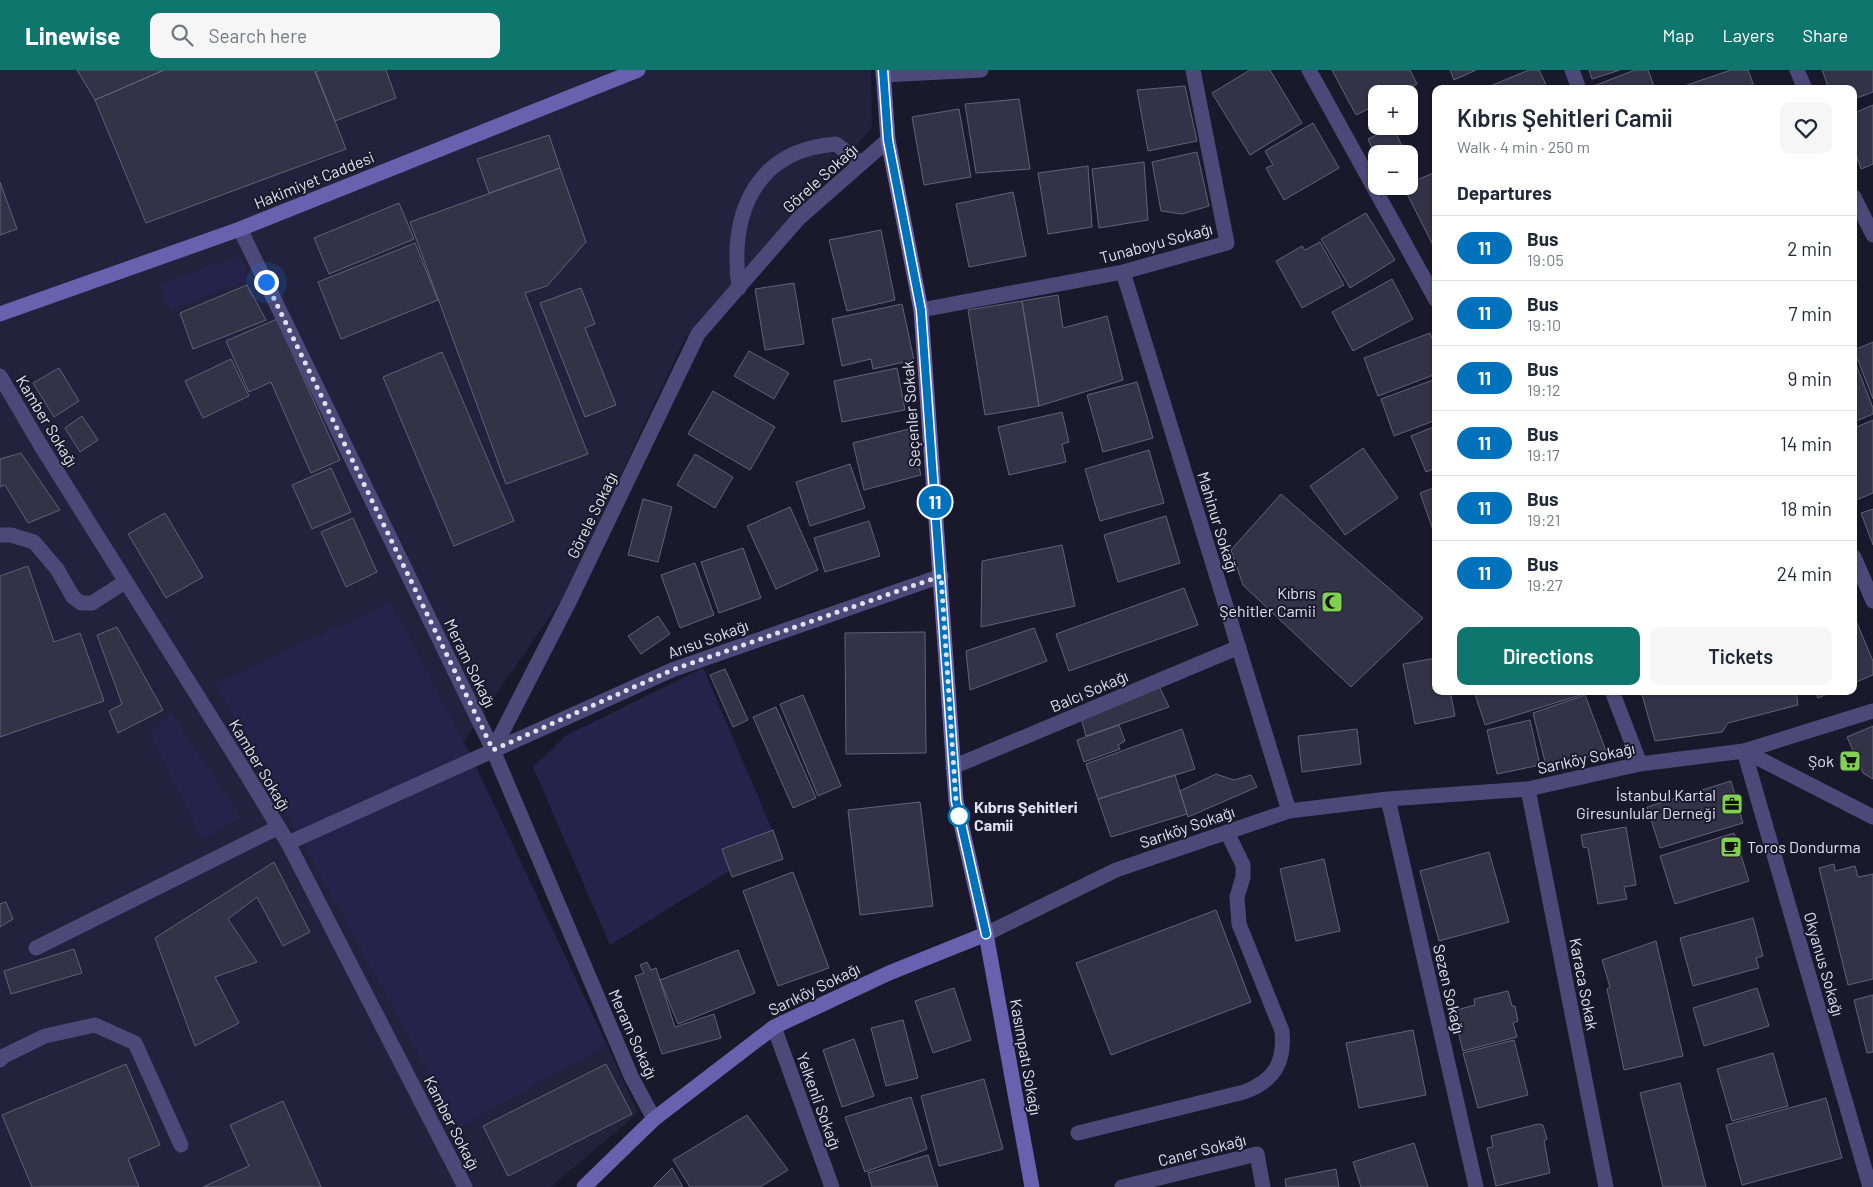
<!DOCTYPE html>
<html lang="en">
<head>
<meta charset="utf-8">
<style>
	body { margin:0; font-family:Barlow,sans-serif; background:#f6f6f7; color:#1f2937; height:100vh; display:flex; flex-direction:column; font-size:19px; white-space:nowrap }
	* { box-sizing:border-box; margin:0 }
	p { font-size:16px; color:#747a83 }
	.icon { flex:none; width:28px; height:28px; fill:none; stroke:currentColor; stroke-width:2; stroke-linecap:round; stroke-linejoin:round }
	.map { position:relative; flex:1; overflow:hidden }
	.drawer { position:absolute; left:1432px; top:15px; width:425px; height:610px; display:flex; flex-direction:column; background:#fff; border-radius:10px; box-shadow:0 1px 4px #0004 }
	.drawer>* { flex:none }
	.badge { padding:0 10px; border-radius:16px; font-size:18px; line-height:32px }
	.fabs { position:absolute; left:1368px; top:15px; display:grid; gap:10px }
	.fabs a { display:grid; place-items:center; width:50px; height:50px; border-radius:10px; background:#fff; box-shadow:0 1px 4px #0004; font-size:25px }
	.you { position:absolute; width:25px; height:25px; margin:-12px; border:4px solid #fff; border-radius:50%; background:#1a73e8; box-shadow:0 0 0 8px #1a73e833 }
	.map>.badge { position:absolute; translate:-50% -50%; box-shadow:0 0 0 2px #fff }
	h2 { padding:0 25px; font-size:19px; line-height:45px }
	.round { display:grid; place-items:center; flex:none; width:52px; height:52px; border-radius:10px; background:#f6f6f7 }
	.overview { display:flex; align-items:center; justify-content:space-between; height:85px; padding:0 25px }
	h1 { font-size:24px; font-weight:600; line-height:38px }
	.primary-button { display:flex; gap:10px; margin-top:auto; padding:10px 25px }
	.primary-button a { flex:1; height:58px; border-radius:10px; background:#0f766e; color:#fff; font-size:20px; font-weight:600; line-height:58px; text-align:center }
	.primary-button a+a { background:#f6f6f7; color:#1f2937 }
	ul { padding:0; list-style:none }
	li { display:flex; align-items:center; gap:15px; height:65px; padding:0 25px; border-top:1px solid #e0e1e3 }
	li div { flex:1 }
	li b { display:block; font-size:19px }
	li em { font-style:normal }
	li .badge { min-width:55px; font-weight:700; text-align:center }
	header { display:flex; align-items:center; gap:30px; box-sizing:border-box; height:70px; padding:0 25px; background:#0f766e; color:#fff }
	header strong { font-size:24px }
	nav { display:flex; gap:28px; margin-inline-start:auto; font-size:18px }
	.search { width:350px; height:45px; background:#f6f6f7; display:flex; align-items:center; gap:12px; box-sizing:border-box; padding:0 18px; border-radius:10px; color:#747a83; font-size:19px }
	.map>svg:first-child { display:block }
	.built { fill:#23213b }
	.green { fill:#26224a }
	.building { fill:#333247; stroke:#616178 }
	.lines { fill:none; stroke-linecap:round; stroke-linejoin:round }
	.lane { stroke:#4c4979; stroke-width:15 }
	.street { stroke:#4c4979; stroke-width:15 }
	.secondary { stroke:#6862ae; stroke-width:15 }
	.line-casing { stroke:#fff; stroke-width:11 }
	.line { stroke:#0072bc; stroke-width:8 }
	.walk { stroke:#e0e1ee; stroke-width:5; stroke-dasharray:0 9 }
	.stop-dot { fill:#fff; stroke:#0072bc; stroke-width:2.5 }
	.labels { text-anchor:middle; stroke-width:4; stroke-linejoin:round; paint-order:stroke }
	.street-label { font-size:16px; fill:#e0e1ee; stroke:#1a192c }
	.poi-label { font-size:16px; fill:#e0e1ee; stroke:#1a192c; text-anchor:end }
	.stop-label { font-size:16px; font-weight:bold; fill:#e0e1ee; stroke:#1a192c; text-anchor:start }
</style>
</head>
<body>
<header>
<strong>Linewise</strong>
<div class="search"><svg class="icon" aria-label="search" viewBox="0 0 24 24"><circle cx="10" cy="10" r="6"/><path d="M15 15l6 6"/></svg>Search here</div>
<nav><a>Map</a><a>Layers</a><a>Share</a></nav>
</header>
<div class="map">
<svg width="1873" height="1117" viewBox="0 0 1873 1117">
	<rect width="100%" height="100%" fill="#1a192c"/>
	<path class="built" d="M0,0H871L872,58L683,272L564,526L464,671L391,532L459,1058L607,975L638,1043L551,1117H0Z"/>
	<path class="green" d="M239,185L252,209L170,240L159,215Z
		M391,532L464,671L607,975L459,1058L215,614Z
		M703,598L777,771L610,875L533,697L567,665Z
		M171,643L241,747L202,770L149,663Z"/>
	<path class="building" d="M77,0H164L95,30Z
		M164,0H315L346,79L146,153L95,30Z
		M321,0H386L396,28L335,51L315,2Z
		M1250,0H1270L1302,53L1250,85L1212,23Z
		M1332,0H1410L1417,14L1398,24H1376V35L1356,45Z
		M1450,0H1476L1454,10Z
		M1529,0H1539L1548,19H1483Z
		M1589,0H1620L1592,9Z
		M1635,0H1648L1655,19H1586Z
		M1731,0H1748L1755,19H1688L1687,15Z
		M1822,0H1873V22L1854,29V19H1829Z
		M1185,16L1197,71L1148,81L1137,20Z
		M1019,29L1030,99L976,103L965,34Z
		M1873,35V94L1861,99L1854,79V43Z
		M959,39L971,107L924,115L912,47Z
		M1313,53L1339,98L1284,130L1266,98L1273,95L1265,81Z
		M1393,57L1402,76L1386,84H1376V88L1368,69Z
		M549,65L560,98L489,123L477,89Z
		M1197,82L1209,136L1182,144L1161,141L1152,92Z
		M1144,92L1148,150L1099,158L1092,99Z
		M1088,96L1092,157L1048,164L1038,103Z
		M560,98L586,172L547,216L525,223L588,384L506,414L410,152Z
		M1436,102V181L1403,116H1409V113Z
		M0,112L17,159L0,165Z
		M1013,122L1026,186L969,197L956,134Z
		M399,133L414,169L329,204L314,168Z
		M1366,143L1395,190L1350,218L1321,169Z
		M881,160L895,230L847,241L829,170Z
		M1320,172L1344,215L1302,238L1276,191L1302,176L1305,180Z
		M415,173L438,230L341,269L318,212Z
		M1392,209L1413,249L1353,281L1332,242Z
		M794,213L804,274L765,280L755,219Z
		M247,215L266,250L193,279L180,243Z
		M581,218L595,254L585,258L616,335L585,347L540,233Z
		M1058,225L1063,258L1107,246L1123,310L1039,336L1022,231Z
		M1022,231L1039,336L985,345L968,240Z
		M902,234L914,290L873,299L871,289L842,296L832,249Z
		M277,249L340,390L311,403L271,312L249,322L226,271Z
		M1430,263L1436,280V290L1433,291L1436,304L1378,326L1364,288Z
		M1873,272V329L1854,280Z
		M749,281L789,303L774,329L734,306Z
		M442,282L514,451L454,476L383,307Z
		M231,289L249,326L203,348L185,311Z
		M1854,289L1873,338V344L1854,352Z
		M59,298L79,331L54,347L33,313Z
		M897,298L905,340L842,352L834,311Z
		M1436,309V350L1394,366L1381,329Z
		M1137,312L1153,368L1103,382L1087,325Z
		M713,321L775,357L750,400L688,364Z
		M1062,342L1069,372L1062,374L1066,392L1009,405L998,357Z
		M82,346L98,370L80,382L65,358Z
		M1873,350V423L1854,431V358Z
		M1436,356V398L1426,402L1411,366Z
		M909,359L921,405L864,420L853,373Z
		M1363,378L1398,428L1345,465L1310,416Z
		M1149,380L1164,433L1100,451L1085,399Z
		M21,383L60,440L28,453L5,415L0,417V389Z
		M695,384L733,407L715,438L677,415Z
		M850,394L865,438L810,456L796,412Z
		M331,398L351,442L312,459L292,415Z
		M1436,417V459L1433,460L1420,423Z
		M1281,424L1423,548L1351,617L1243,515L1231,480Z
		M643,429L672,437L658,492L628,485Z
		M790,437L818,500L776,519L747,456Z
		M1873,439V475L1861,443Z
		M165,443L203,507L166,528L128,464Z
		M1166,446L1180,493L1118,512L1104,465Z
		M353,448L377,502L346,517L321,462Z
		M869,451L880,486L825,502L814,468Z
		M1062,475L1075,536L981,557L982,491Z
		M743,478L761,528L719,543L701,492Z
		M695,493L714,545L680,558L661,505Z
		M28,496L54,572L80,563L104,631L0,667V506Z
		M1184,518L1198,555L1069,601L1056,564Z
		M658,546L670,564L641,584L628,566Z
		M1854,546L1873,591V605L1854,613Z
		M117,557L163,640L118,663L109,641L122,634L97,565Z
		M1034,558L1047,591L970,620L966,581Z
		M925,562L926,683L846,684L845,563Z
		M1436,588V621H1450L1455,646L1415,654L1403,594Z
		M725,599L748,650L733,657L710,605Z
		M1159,616L1169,637L1086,666L1081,648Z
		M1474,621H1590V622L1485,655Z
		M1641,621H1796L1798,635L1728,653L1722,662L1655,671Z
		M1814,621H1834L1818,628Z
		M803,625L841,716L818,726L780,634Z
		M1585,625L1606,681L1547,700L1533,643Z
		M776,637L816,728L793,738L753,647Z
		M1530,650L1540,695L1497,704L1487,660Z
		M1119,655L1125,671L1118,675L1120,679L1084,692L1077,670Z
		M1873,656V709L1863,703L1847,667Z
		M1182,659L1195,699L1098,729L1086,694Z
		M1357,659L1361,694L1302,702L1298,666Z
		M1216,704L1234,710L1251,705L1257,717L1188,747L1180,721Z
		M1175,705L1187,744L1111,767L1098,729Z
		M1731,711L1743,753L1660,778L1647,737Z
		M920,732L933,836L860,845L848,740Z
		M1626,757L1636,815L1624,817L1627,829L1598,834L1588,778L1583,777L1581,765Z
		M773,760L783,789L732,807L722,779Z
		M1734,763L1749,811L1675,834L1660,786Z
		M1489,782L1509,852L1439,871L1420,801Z
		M1324,789L1340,861L1296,871L1280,799Z
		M274,792L310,862L283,876L257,827L228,849L257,892L215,907L239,953L195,976L155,868Z
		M1834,794L1835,801L1855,796L1858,807L1873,804V909L1848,915L1819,798Z
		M793,802L829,898L778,916L743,821Z
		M6,832L13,849L0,857V834Z
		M1216,840L1251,932L1111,985L1076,893Z
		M1753,848L1763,886L1756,888L1759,898L1693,916L1680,868Z
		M1656,871L1683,986L1624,1000L1607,919L1610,917L1602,890Z
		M74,879L82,903L11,924L4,901Z
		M738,880L755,923L678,954L660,910Z
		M647,892L651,900L656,898L675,957L714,944L721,968L662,984L635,906L644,903L640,895Z
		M954,918L971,970L933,983L915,931Z
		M1757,918L1769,956L1704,976L1693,938Z
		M1508,921L1512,936H1515L1518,951L1513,953L1517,967L1463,981L1453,941L1475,935L1474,929Z
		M1873,925V982L1867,983L1854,930Z
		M903,950L918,1008L886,1016L871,958Z
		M1413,960L1426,1025L1359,1038L1346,973Z
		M854,969L874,1026L842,1037L823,980Z
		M1514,970L1528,1025L1478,1038L1463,983Z
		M1773,983L1788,1036L1732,1051L1717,999Z
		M126,994L160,1075L128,1089L139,1117H32L2,1045Z
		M606,994L632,1044L508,1106L483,1056Z
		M984,1009L1003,1079L939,1096L921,1026Z
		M1680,1013L1706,1117H1663L1640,1023Z
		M911,1027L927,1079L865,1102L845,1047Z
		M1826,1028L1842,1088L1742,1115L1726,1055Z
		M283,1031L321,1117H203L249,1096L230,1055Z
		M747,1045L788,1100L760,1117H690L673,1090Z
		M1538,1054L1543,1055L1547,1069L1544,1071L1550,1103L1496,1116L1487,1078L1493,1077L1491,1066Z
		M1414,1073L1428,1117H1361L1353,1092Z
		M928,1085L938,1117H872L868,1103Z
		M672,1098L683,1117H653Z
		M1336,1099L1339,1117H1286L1285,1109Z"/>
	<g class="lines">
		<path class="lane" d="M739,218C729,145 754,80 836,74L861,93
			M0,465H11L34,472L57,499L73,527L81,533H92L125,512
			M36,878L277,758
			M0,990L4,986L45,966L95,955L135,973L181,1075
			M1078,1063L1244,1022C1274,1011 1285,993 1282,961L1239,854L1237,827L1243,807V795L1227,762"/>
		<path class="street" d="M1309,0L1436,230
			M1572,0L1579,19
			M1797,0L1805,19
			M883,5L981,0
			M1854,127L1873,165
			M240,159L493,680L631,1006L654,1049
			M1123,202L1289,741
			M921,240L1123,202L1227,173L1193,0
			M0,306L41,376L242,697L288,773L465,1117
			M1854,487L1873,531
			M1612,621L1640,694
			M493,680L570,530L698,264L799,148L888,70
			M1744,681L1870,1117
			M1744,681L1873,747
			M953,697L1239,577
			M1528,719L1606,1117
			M1388,729L1476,1117
			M288,773L672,600L941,506
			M986,864L1116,800L1289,741L1388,729L1528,719L1640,694L1744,681L1873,641
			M774,957L832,1117
			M1122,1117L1257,1084L1263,1117"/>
		<path class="secondary" d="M883,0L888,70L921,240L956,731L986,864L1032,1117
			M0,244L240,159L638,0
			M584,1117L654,1049L774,957L889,903L986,864"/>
	</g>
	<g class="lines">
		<g class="line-casing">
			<path id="line" d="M883,0L888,70L921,240L956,731L986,864"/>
		</g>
		<use href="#line" class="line"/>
		<path class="walk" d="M266,212L493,680L672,600L941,506L956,731L960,750L959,746"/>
	</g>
	<defs>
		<g id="mosque-square" transform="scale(1.125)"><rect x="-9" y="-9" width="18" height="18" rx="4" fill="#80d051" stroke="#1a192c"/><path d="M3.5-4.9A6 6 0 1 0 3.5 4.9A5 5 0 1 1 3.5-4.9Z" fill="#111"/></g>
		<g id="supermarket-square" transform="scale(1.125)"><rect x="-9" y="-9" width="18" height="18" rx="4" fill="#80d051" stroke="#1a192c"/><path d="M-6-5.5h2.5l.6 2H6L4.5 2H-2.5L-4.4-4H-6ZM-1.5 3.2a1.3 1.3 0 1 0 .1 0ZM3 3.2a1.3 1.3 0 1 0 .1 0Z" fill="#111"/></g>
		<g id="office-square" transform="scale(1.125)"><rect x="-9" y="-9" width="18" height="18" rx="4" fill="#80d051" stroke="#1a192c"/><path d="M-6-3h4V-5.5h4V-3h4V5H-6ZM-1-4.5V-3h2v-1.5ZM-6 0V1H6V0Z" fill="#111"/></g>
		<g id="cafe-square" transform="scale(1.125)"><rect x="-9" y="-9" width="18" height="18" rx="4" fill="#80d051" stroke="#1a192c"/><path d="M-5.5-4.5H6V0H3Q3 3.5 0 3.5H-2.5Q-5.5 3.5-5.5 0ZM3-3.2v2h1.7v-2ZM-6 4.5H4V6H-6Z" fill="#111"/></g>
	</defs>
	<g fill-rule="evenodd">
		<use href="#mosque-square" x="1332" y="532"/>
		<use href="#supermarket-square" x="1850" y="691"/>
		<use href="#office-square" x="1732" y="734"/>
		<use href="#cafe-square" x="1731" y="777"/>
	</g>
	<circle class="stop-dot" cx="959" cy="746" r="10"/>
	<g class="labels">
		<g class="street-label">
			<text transform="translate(820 108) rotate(-42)" y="6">Görele Sokağı</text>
			<text transform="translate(314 110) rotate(-22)" y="6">Hakimiyet Caddesi</text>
			<text transform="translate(1156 173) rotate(-15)" y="6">Tunaboyu Sokağı</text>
			<text transform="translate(911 344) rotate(-94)" y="6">Seçenler Sokak</text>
			<text transform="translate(47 351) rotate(59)" y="6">Kamber Sokağı</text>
			<text transform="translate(592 445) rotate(-64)" y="6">Görele Sokağı</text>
			<text transform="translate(1218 452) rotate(73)" y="6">Mahinur Sokağı</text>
			<text transform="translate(708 569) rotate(-20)" y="6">Arısu Sokağı</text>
			<text transform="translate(470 593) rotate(64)" y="6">Meram Sokağı</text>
			<text transform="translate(1089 621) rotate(-23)" y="6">Balcı Sokağı</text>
			<text transform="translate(1586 688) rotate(-12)" y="6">Sarıköy Sokağı</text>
			<text transform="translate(260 695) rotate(59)" y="6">Kamber Sokağı</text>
			<text transform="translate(1187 757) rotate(-19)" y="6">Sarıköy Sokağı</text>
			<text transform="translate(1824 894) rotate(74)" y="6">Okyanus Sokağı</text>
			<text transform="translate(1584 914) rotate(79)" y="6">Karaca Sokak</text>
			<text transform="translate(814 919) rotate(-26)" y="6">Sarıköy Sokağı</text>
			<text transform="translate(1449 919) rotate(77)" y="6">Sezen Sokağı</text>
			<text transform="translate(633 964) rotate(66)" y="6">Meram Sokağı</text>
			<text transform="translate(1026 987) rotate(80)" y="6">Kasımpatı Sokağı</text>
			<text transform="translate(819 1031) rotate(70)" y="6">Yelkenli Sokağı</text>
			<text transform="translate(452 1053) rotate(63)" y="6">Kamber Sokağı</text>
			<text transform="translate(1202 1080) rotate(-14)" y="6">Caner Sokağı</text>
		</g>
		<g class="poi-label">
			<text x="1316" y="529">Kıbrıs<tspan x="1316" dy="18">Şehitler Camii</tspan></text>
			<text x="1834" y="697">Şok</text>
			<text x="1716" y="731">İstanbul Kartal<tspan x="1716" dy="18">Giresunlular Derneği</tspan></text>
			<text x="1747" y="783" text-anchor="start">Toros Dondurma</text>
		</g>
		<g class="stop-label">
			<text x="974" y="743">Kıbrıs Şehi̇tleri̇<tspan x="974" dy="18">Cami̇i̇</tspan></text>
		</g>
	</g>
</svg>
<div class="fabs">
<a>+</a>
<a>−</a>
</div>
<div class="you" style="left:266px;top:212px"></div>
<b class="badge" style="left:935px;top:432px;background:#0072bc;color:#fff">11</b>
<section class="drawer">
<div class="overview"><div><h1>Kıbrıs Şehi̇tleri̇ Cami̇i̇</h1><p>Walk · 4 min · 250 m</p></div><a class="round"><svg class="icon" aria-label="heart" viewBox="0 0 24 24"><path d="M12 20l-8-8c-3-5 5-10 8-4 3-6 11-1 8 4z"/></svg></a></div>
<h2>Departures</h2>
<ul>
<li><span class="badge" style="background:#0072bc;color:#fff">11</span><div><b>Bus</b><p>19:05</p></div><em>2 min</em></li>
<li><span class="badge" style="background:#0072bc;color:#fff">11</span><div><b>Bus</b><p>19:10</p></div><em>7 min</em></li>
<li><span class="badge" style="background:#0072bc;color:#fff">11</span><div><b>Bus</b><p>19:12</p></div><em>9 min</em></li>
<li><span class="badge" style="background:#0072bc;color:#fff">11</span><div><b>Bus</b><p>19:17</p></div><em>14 min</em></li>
<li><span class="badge" style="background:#0072bc;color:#fff">11</span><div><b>Bus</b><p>19:21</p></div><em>18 min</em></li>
<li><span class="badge" style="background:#0072bc;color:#fff">11</span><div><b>Bus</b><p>19:27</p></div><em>24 min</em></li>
</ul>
<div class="primary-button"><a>Directions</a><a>Tickets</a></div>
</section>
</div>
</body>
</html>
